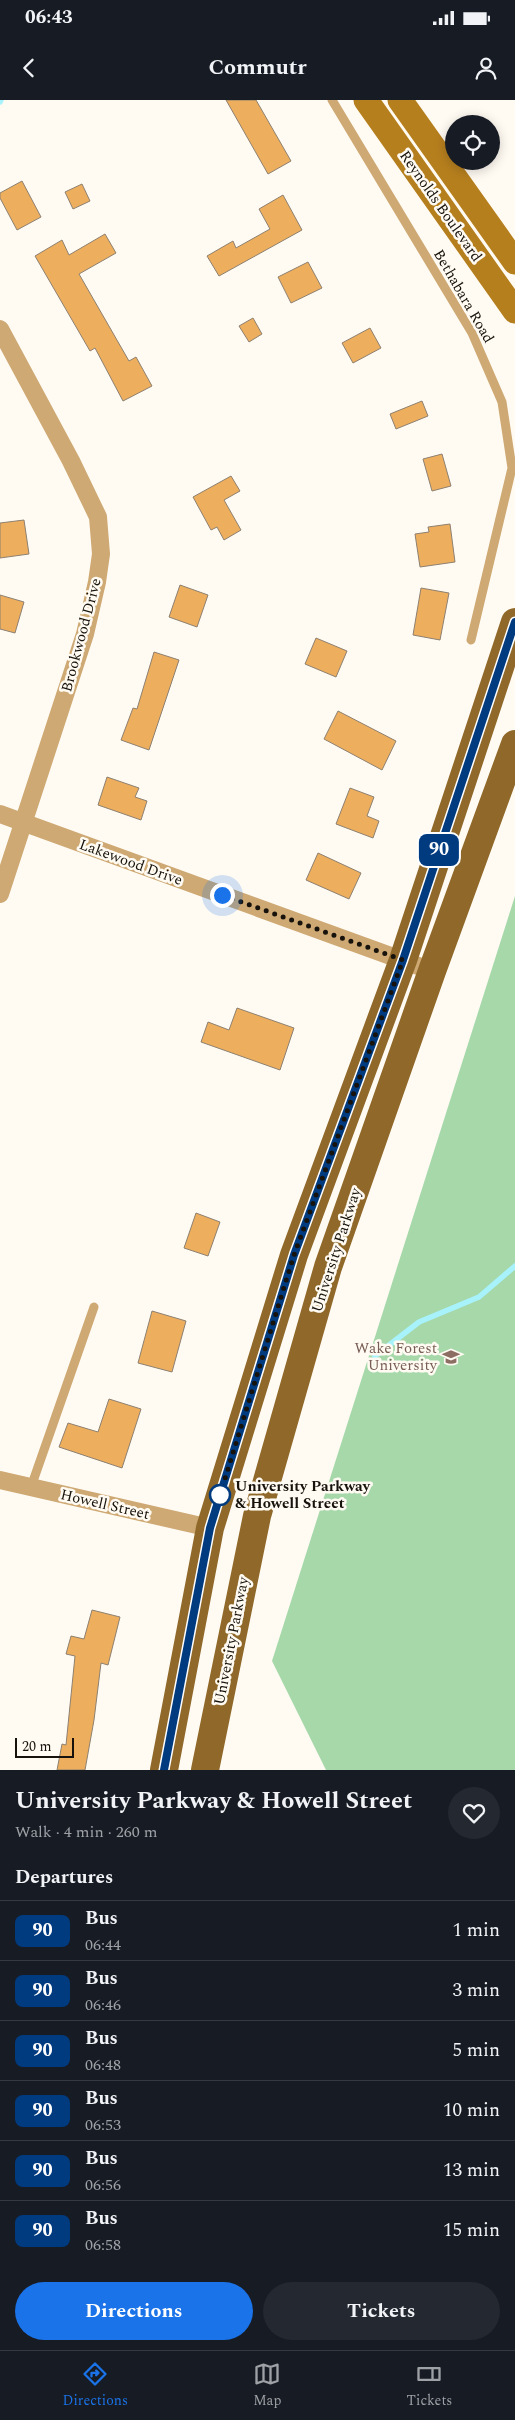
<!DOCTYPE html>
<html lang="en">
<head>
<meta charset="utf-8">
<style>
	body { margin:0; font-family:Spectral,serif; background:#242831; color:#f1f3f6; height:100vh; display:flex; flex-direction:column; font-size:19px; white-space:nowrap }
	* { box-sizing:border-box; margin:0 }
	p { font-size:16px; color:#9ea1a6 }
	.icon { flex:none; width:28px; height:28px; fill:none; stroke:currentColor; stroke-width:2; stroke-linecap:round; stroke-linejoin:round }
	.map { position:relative; height:1670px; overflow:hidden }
	.details { display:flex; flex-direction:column; background:#171b24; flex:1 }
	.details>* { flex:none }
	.badge { padding:0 10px; border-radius:8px; font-size:18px; line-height:32px }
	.fabs { position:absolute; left:445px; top:15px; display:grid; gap:10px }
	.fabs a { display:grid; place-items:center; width:55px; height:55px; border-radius:50%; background:#171b24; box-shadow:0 2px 12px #0003; font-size:25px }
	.scale { position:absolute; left:15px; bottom:12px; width:59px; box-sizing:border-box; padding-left:5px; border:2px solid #17130c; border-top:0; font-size:14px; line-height:18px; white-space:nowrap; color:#17130c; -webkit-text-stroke:4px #fffbf3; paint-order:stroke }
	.you { position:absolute; width:25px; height:25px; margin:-12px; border:4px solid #fff; border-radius:50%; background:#1a73e8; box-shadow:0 0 0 8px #1a73e833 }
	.map>.badge { position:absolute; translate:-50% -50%; box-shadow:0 0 0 2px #fff }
	h2 { padding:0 15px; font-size:19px; line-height:45px }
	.round { display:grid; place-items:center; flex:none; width:52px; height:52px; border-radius:26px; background:#242831 }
	.overview { display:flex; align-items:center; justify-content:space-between; height:85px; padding:0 15px }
	h1 { font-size:24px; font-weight:700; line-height:38px }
	.cta { display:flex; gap:10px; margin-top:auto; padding:10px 15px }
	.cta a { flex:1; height:58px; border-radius:30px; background:#1a73e8; color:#fff; font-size:20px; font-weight:700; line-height:58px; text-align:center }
	.cta a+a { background:#242831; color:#f1f3f6 }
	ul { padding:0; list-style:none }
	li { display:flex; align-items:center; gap:15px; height:60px; padding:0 15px; border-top:1px solid #363941 }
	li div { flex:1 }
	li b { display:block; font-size:19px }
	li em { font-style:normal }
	li .badge { min-width:55px; font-weight:700; text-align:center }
	.status { display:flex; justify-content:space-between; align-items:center; height:35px; padding:0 25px; background:#171b24; direction:ltr }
	.status svg { height:14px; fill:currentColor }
	header { display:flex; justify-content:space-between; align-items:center; height:65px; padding:0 15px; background:#171b24; font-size:22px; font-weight:700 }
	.tab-bar { display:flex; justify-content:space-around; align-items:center; height:70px; border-top:1px solid #363941; background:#171b24; font-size:14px; color:#9ea1a6 }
	.tab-bar a { display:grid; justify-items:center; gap:2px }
	.tab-bar .current { color:#1a73e8 }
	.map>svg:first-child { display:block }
	.green { fill:#a6d8aa }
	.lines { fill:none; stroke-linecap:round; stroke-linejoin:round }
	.stream { stroke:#a8f2fc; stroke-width:5.5 }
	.building { fill:#edae5d; stroke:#8e8070 }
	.service { stroke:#cea974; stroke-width:9 }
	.minor { stroke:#cea974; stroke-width:18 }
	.secondary { stroke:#b67f1e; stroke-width:25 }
	.primary { stroke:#90692a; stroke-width:28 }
	.line-casing { stroke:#fff; stroke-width:11 }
	.line { stroke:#003b80; stroke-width:8 }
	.walk { stroke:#17130c; stroke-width:5; stroke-dasharray:0 9 }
	.stop-dot { fill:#fff; stroke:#003b80; stroke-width:2.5 }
	.labels { text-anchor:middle; stroke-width:5; stroke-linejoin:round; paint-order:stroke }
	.street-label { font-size:15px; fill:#17130c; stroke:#fffbf3 }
	.education-label { font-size:15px; fill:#785e54; stroke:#fffbf3; text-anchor:end }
	.stop-label { font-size:15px; font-weight:bold; fill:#17130c; stroke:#fffbf3; text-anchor:start }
</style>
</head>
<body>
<div class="status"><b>06:43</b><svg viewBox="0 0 49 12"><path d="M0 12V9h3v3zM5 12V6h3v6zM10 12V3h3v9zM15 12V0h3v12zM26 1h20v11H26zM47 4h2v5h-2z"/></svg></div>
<header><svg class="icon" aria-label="back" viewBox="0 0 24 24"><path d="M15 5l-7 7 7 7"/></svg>Commutr<svg class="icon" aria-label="person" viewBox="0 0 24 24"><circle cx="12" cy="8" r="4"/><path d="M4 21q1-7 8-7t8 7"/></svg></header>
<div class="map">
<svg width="515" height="1670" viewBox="0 0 515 1670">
	<rect width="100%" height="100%" fill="#fffbf3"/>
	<path class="green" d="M515,796V1670H326L272,1561Z"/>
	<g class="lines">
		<path class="stream" d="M0,2L1,0
			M375,1256L419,1222L479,1197L515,1166"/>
	</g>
	<path class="building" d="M226,0H256L291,61L268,74Z
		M22,81L41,117L17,130L0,98V93Z
		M82,84L90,101L73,109L65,92Z
		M283,95L302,130L219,176L207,156L233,141L236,148L270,129L259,109Z
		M105,134L116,153L79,174L129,261L136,257L152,286L123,301L95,248L90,251L35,156L62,140L69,155Z
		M308,162L322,188L291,203L278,177Z
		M253,218L262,234L249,242L239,226Z
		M370,228L381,248L353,263L342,243Z
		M422,301L428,316L396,329L390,314Z
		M442,354L451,386L432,391L423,359Z
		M231,376L240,391L224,400L241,430L224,440L217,427L211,430L193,397Z
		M24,420L29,454L0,458V423Z
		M450,424L455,462L420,467L415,434L429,432L428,427Z
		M180,485L208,495L197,527L169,517Z
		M421,488L449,493L440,540L413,535Z
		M0,495L24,502L15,533L0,529Z
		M316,538L347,551L336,577L305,564Z
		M154,552L179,560L149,650L121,640L133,608L137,609Z
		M338,611L396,641L382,670L324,639Z
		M107,677L139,688L135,697L147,701L141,720L98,705Z
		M350,688L374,697L367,716L379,721L373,738L336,724Z
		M318,753L361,773L349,799L306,780Z
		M237,908L294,928L280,970L201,942L208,922L229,930Z
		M196,1113L220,1122L208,1156L184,1148Z
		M152,1211L186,1221L172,1272L138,1263Z
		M109,1299L141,1309L122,1368L59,1347L68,1323L98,1332Z
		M92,1510L120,1517L108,1565L101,1563L94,1620L85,1670H57L62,1644L66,1645L75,1556L66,1554L71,1536L84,1539Z"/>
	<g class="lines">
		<path class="service" d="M332,0L472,233L502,302L512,368L471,540
			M31,1387L94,1207"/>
		<path class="minor" d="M0,229L71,361L98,417L101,454L97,482L85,534L0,794
			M0,714L432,871
			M0,1380L210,1428"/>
		<path class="secondary" d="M366,0L515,211
			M400,0L515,162"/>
		<path class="primary" d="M164,1670L210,1428L294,1155L403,860L515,522
			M205,1670L257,1416L328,1167L432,871L515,644"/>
	</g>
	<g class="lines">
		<g class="line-casing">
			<path id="line" d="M164,1670L210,1428L294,1155L403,860L515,522"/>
		</g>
		<use href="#line" class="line"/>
		<path class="walk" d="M220,1395L294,1155L403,860L222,795"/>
	</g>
	<defs>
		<g id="university-bare" transform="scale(1.35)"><path d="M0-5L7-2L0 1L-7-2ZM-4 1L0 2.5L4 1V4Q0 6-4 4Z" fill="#8d6e63" stroke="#fffbf3" stroke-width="2.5" paint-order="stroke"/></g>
	</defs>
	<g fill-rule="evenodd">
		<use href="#university-bare" x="451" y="1257"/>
	</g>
	<circle class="stop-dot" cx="220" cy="1395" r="10"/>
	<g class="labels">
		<g class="street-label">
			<text transform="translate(441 106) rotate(55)" y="5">Reynolds Boulevard</text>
			<text transform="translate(464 196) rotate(60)" y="5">Bethabara Road</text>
			<text transform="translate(81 535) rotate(-75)" y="5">Brookwood Drive</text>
			<text transform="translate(131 762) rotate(20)" y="5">Lakewood Drive</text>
			<text transform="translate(336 1150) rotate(-72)" y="5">University Parkway</text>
			<text transform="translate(105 1404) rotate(13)" y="5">Howell Street</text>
			<text transform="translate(231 1541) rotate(-79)" y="5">University Parkway</text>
		</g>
		<g class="education-label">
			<text x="437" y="1253">Wake Forest<tspan x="437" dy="17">University</tspan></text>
		</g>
		<g class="stop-label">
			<text x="235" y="1391">University Parkway<tspan x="235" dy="17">&amp; Howell Street</tspan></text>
		</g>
	</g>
</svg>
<div class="fabs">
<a><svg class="icon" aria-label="locate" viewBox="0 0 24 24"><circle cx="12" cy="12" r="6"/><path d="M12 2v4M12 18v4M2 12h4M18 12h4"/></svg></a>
</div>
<div class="scale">20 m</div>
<div class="you" style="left:222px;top:795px"></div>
<b class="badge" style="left:439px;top:750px;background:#003b80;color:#fff">90</b>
</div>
<section class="details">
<div class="overview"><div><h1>University Parkway &amp; Howell Street</h1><p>Walk · 4 min · 260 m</p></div><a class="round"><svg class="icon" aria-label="heart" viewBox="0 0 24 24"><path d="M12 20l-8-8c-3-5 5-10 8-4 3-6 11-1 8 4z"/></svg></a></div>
<h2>Departures</h2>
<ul>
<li><span class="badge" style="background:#003b80;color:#fff">90</span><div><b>Bus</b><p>06:44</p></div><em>1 min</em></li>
<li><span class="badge" style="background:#003b80;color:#fff">90</span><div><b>Bus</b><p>06:46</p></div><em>3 min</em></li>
<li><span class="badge" style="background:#003b80;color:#fff">90</span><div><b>Bus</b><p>06:48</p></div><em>5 min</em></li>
<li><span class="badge" style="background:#003b80;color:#fff">90</span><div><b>Bus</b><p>06:53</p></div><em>10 min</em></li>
<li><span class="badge" style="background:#003b80;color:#fff">90</span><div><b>Bus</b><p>06:56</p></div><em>13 min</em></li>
<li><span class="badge" style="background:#003b80;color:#fff">90</span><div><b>Bus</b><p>06:58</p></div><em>15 min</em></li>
</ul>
<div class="cta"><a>Directions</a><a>Tickets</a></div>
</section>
<nav class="tab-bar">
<a class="current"><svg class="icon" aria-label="directions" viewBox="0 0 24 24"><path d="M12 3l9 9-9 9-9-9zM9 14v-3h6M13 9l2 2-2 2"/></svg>Directions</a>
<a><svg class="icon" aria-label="map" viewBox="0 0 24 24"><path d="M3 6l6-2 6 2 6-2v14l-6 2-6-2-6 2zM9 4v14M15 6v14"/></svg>Map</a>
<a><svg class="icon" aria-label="tickets" viewBox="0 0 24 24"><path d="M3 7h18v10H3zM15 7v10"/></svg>Tickets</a>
</nav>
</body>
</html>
